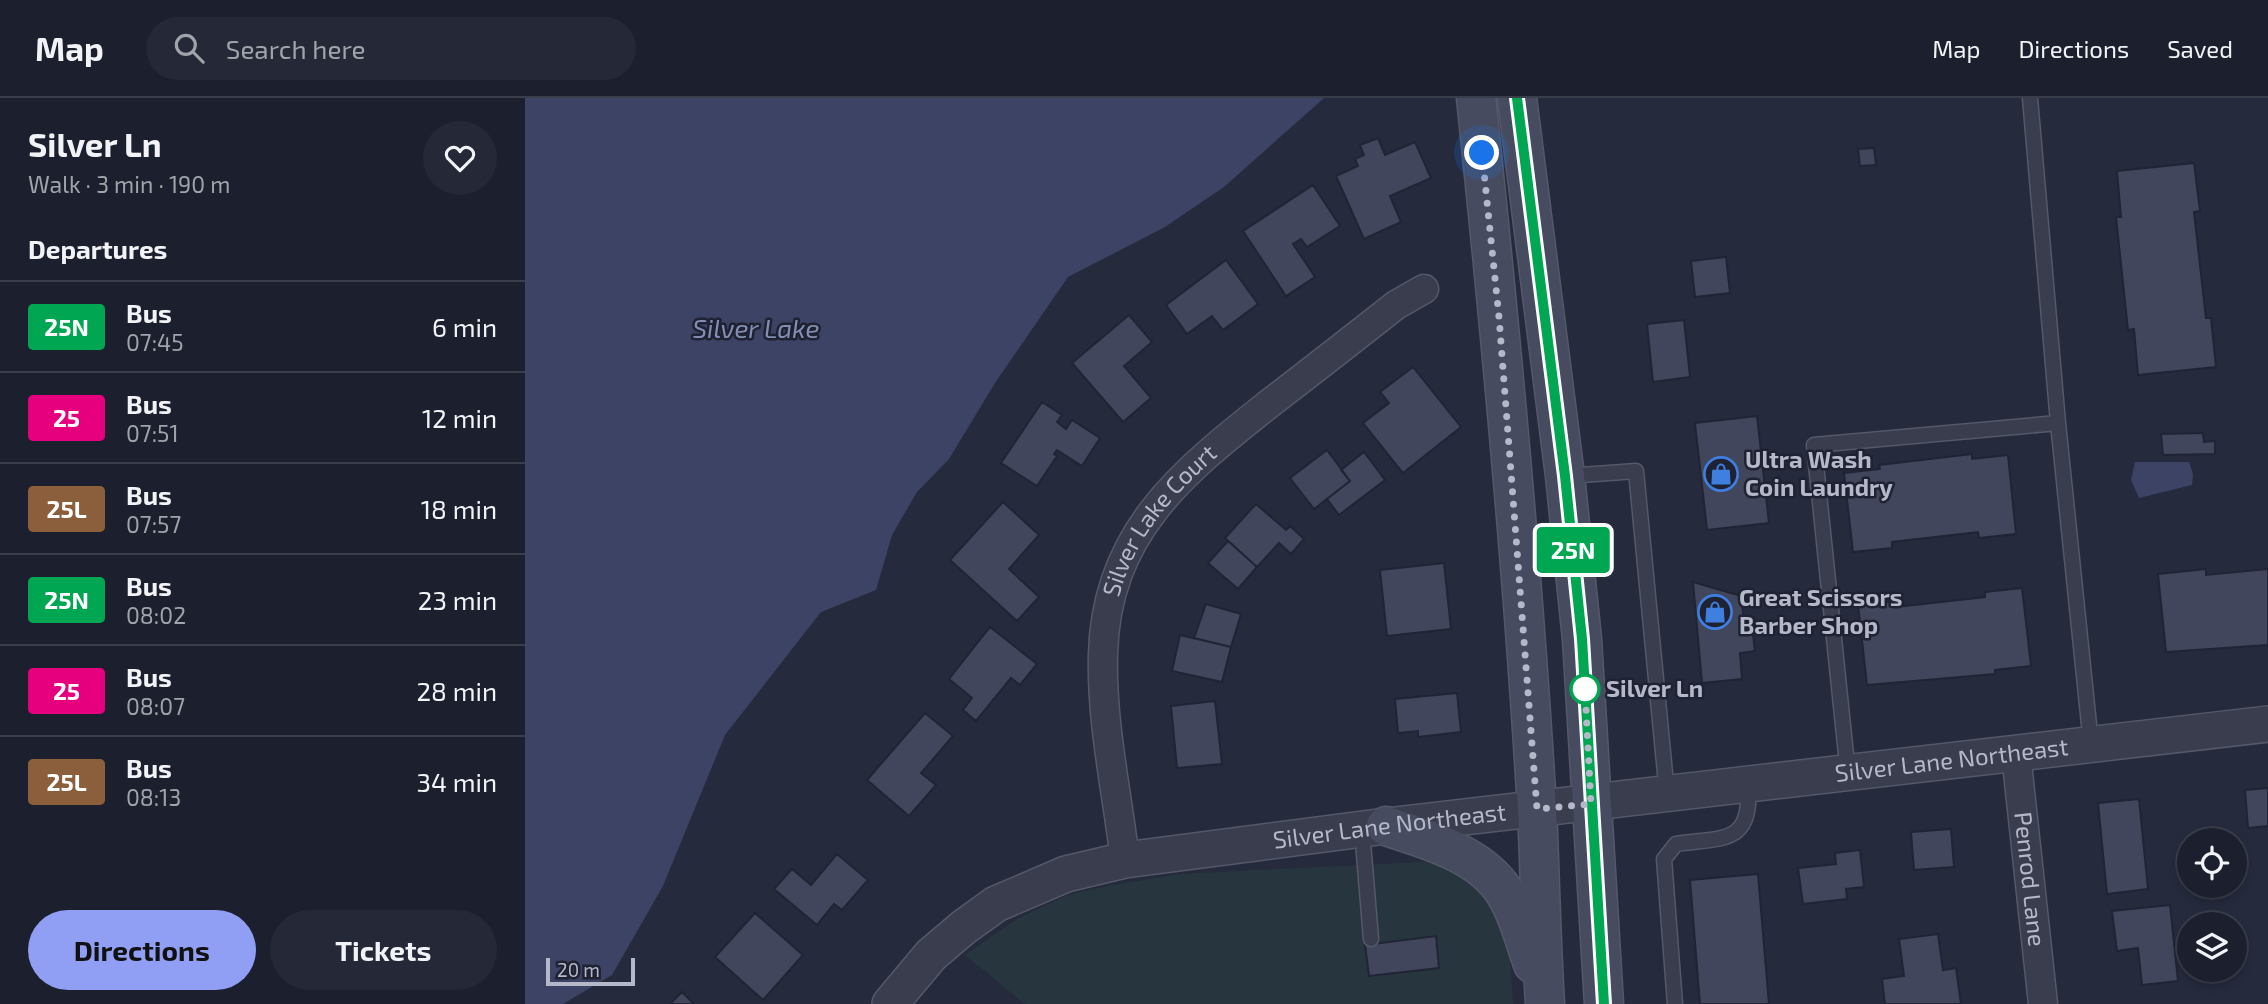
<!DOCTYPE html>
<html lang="en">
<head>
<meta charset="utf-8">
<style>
	body { margin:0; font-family:"Exo 2",sans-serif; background:#252836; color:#f1f3f6; height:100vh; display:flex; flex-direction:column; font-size:26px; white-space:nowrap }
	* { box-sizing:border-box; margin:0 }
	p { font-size:23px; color:#a0a3aa }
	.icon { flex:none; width:38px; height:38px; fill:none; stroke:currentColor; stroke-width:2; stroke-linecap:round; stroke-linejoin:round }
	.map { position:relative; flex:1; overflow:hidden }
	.sheet { display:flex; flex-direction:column; background:#1c202e; width:525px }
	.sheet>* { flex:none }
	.badge { padding:0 14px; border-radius:5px; font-size:24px; line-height:46px }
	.fabs { position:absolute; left:1652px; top:730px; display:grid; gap:14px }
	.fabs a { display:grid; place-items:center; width:70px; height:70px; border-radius:50%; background:#1c202e; box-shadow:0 4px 10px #0003,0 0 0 2px #3a3e4a; font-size:35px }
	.scale { position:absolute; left:21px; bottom:18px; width:89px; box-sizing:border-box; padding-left:7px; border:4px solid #b5b8c8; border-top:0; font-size:19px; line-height:24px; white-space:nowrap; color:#b5b8c8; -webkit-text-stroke:5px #1e2232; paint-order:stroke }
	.you { position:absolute; width:35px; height:35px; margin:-18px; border:5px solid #fff; border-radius:50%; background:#1a73e8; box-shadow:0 0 0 10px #1a73e833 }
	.map>.badge { position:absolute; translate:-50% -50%; box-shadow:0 0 0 4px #fff }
	h2 { padding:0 28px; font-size:26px; line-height:63px }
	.round { display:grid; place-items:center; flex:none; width:74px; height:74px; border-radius:37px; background:#252836 }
	.overview { display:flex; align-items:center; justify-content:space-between; height:119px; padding:0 28px }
	h1 { font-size:33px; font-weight:700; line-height:52px }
	.cta { display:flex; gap:14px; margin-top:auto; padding:14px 28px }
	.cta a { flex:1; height:80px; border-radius:42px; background:#909ef3; color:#111; font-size:28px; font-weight:700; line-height:80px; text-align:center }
	.cta a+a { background:#252836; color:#f1f3f6 }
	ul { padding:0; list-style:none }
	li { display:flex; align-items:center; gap:21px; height:91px; padding:0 28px; border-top:2px solid #3a3e4a }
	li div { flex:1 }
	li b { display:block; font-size:26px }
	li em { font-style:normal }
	li .badge { min-width:77px; font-weight:700; text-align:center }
	header { display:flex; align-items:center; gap:42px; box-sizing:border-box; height:98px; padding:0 35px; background:#1c202e; border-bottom:2px solid #3a3e4a }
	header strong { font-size:33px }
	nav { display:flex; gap:38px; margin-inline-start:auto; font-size:24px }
	.search { width:490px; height:63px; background:#252836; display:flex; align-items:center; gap:18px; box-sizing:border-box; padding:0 24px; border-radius:38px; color:#a0a3aa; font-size:26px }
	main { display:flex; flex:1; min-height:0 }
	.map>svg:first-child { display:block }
	.green { fill:#27363e }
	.water { fill:#3c4365 }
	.building { fill:#42465d; stroke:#202434; stroke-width:2 }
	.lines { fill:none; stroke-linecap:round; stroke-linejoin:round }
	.service-casing { stroke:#545868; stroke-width:17 }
	.minor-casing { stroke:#545868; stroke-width:31 }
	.tertiary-casing { stroke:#545868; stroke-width:38 }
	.secondary-casing { stroke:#545868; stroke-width:41 }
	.service { stroke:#393d4d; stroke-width:14 }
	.minor { stroke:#393d4d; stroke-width:28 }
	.tertiary { stroke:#393d4d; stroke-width:35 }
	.secondary { stroke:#474b60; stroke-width:38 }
	.line-casing { stroke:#fff; stroke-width:16 }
	.line { stroke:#00a651; stroke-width:10 }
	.walk { stroke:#b5b8c8; stroke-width:7; stroke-dasharray:0 12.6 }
	.stop-dot { fill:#fff; stroke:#00a651; stroke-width:3.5 }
	.labels { text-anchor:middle; stroke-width:5; stroke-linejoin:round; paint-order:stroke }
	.poi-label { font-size:24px; font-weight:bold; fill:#b5b8c8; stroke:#1e2232; text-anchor:start }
	.street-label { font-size:24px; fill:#b5b8c8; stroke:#1e2232 }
	.stop-label { font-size:24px; font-weight:bold; fill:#b5b8c8; stroke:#1e2232; text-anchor:start }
	.water-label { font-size:26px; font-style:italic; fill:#858eb2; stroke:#1e2232 }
</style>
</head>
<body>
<header>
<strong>Map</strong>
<div class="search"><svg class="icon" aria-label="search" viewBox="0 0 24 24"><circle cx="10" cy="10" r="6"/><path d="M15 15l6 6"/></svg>Search here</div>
<nav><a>Map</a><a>Directions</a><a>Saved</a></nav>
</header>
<main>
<section class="sheet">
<div class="overview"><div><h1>Silver Ln</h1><p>Walk · 3 min · 190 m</p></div><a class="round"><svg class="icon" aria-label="heart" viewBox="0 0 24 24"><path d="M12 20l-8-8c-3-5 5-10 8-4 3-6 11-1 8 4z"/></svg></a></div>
<h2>Departures</h2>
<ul>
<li><span class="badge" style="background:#00a651;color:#fff">25N</span><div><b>Bus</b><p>07:45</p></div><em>6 min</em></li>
<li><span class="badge" style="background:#e6007e;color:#fff">25</span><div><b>Bus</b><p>07:51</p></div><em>12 min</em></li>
<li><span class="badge" style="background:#8b5e3c;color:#fff">25L</span><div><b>Bus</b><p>07:57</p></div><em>18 min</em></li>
<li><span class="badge" style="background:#00a651;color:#fff">25N</span><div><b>Bus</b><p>08:02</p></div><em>23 min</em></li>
<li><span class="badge" style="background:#e6007e;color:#fff">25</span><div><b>Bus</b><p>08:07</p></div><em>28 min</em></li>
<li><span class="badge" style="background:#8b5e3c;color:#fff">25L</span><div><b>Bus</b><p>08:13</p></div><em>34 min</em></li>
</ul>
<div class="cta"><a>Directions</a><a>Tickets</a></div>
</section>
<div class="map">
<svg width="1743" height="906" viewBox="0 0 1743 906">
	<rect width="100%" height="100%" fill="#252a3d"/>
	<path class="green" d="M915,763L963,790L984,848L988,906H500L440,857L492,821L542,797L588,787L654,776Z"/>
	<path class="water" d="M0,0H799L699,89L640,129L543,179L470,285L424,361L392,394L367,437L351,492L296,514L200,637L138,788L87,877L38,906H0Z
		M1610,364H1664L1668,376L1667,387L1614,400L1606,382Z"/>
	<path class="building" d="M853,40L860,57L890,44L906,80L865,98L876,124L839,141L811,78L833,68L830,61L839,57L835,47Z
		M1349,50L1351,67L1335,68L1333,51Z
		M1669,65L1675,113L1669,114L1681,220H1686L1691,269L1613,277L1609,231L1603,232L1591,119H1596L1592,73Z
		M788,87L815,128L782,149L776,141L768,146L790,179L761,198L718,133Z
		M1201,159L1205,195L1170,199L1166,163Z
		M701,162L733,206L698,232L687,218L662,236L641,207Z
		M604,217L627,244L599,268L626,300L598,324L547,265Z
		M1159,222L1165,279L1128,284L1122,226Z
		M888,269L936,329L878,375L838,325L864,305L855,294Z
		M517,304L537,317L532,324L541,331L547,322L575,340L557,368L532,352L529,356L532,358L512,388L476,365Z
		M1232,318L1244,425L1182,432L1170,325Z
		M1678,335L1679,344L1690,343V356L1638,357L1636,336Z
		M802,352L825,383L789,411L765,380Z
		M839,354L860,382L814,417L802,401L825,383L816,372Z
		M1447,356V361L1483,357L1491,436L1454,440L1453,434L1367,444V450L1328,454L1319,375L1355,371L1354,367Z
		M478,404L514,437L484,471L514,499L492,523L425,462Z
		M731,406L761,432L765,428L779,441L766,456L754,445L732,469L700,440Z
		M703,443L732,469L713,491L683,465Z
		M919,465L926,531L862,538L855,472Z
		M1681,471V477L1743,471V547L1641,554L1633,476Z
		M1168,484L1216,498L1220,530L1227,529L1230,553L1215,555L1217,581L1177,585Z
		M1497,490L1506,568L1470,572V576L1342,587L1333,507L1372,503V509L1460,499V494Z
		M681,506L716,516L706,549L669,540Z
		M465,529L512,566L495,587L486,580L451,623L438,612L447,600L424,581Z
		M655,537L706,549L697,584L647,573Z
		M932,595L936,634L893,639V633L873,635L870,601Z
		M690,603L697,666L652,670L646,608Z
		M400,615L428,638L396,675L411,687L384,718L342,682Z
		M1743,690V728L1723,730L1720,692Z
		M1614,701L1623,791L1582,796L1573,705Z
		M1426,731L1429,769L1389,772L1386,734Z
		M1335,752L1339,789L1321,791L1322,801L1278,806L1273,770L1311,766L1310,755Z
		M312,756L343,782L317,812L309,806L292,827L249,791L267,771L286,787Z
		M1233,776L1244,906H1175L1165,782Z
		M1645,807L1653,883L1617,887L1613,850L1592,853L1587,813Z
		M230,815L278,857L238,902L190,859Z
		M1413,836L1418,872L1431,870L1436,906H1360L1357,881L1379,878L1374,841Z
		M911,838L914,870L844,878L840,847Z
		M157,894L169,906H145Z"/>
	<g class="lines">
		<g class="service-casing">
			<path id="service" d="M1505,0L1533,325L1566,646
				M1043,378L1111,373L1142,696
				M1323,676L1289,347L1533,325
				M837,732L846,841
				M1150,906L1139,761L1151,746C1199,739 1227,747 1223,687"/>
		</g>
		<g class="minor-casing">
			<g id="minor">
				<path id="s1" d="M1491,656L1518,906"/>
				<path id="s2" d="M600,762C592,694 576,624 578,556C581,434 658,374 745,305C787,273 829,240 871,207L899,191"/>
			</g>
		</g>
		<g class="tertiary-casing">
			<g id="tertiary">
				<path id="s3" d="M365,906L406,857L439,829L471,806L541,776L600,762L861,728L1743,626"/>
			</g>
		</g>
		<g class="secondary-casing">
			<path id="secondary" d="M951,0C976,236 998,473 1012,711C1015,776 1016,841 1020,906
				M992,0L1040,378L1057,541L1079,906
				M861,728C900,741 950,754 976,789C992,811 999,841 1008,866"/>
		</g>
		<use href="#service" class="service"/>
		<use href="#minor" class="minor"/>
		<use href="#tertiary" class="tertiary"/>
		<use href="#secondary" class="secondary"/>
	</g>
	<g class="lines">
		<g class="line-casing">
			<path id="line" d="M992,0L1040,378L1057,541L1079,906"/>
		</g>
		<use href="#line" class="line"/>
		<path class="walk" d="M957,55L974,219L1012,711L1066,706L1060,591"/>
	</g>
	<defs>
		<g id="shop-ring" transform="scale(1.75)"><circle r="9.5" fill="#1e2232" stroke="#3f7fe0" stroke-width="1.5"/><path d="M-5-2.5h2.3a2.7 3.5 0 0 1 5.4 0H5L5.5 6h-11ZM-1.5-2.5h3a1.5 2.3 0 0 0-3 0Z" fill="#3f7fe0"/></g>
	</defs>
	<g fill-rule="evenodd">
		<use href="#shop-ring" x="1196" y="376"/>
		<use href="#shop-ring" x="1190" y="514"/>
	</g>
	<circle class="stop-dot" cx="1060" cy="591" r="14"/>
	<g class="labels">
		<g class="poi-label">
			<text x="1220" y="370">Ultra Wash<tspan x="1220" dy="28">Coin Laundry</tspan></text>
			<text x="1214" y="508">Great Scissors<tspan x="1214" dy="28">Barber Shop</tspan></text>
		</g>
		<g class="street-label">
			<text dy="8" stroke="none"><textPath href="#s2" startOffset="357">Silver Lake Court</textPath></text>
			<text dy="8" stroke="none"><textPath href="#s3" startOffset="1116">Silver Lane Northeast</textPath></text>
			<text dy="8" stroke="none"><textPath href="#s3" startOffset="550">Silver Lane Northeast</textPath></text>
			<text dy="8" stroke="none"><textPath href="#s1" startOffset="126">Penrod Lane</textPath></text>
		</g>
		<g class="stop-label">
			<text x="1081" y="599">Silver Ln</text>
		</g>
		<g class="water-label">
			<text x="231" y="240">Silver Lake</text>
		</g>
	</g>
</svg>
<div class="fabs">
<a><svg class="icon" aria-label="locate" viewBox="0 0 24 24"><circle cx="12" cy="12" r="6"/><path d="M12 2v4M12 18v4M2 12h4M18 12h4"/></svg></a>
<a><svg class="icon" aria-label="layers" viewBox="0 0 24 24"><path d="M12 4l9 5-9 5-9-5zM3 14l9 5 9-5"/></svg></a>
</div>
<div class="scale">20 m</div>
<div class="you" style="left:957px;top:55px"></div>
<b class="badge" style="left:1048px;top:452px;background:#00a651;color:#fff">25N</b>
</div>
</main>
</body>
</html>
